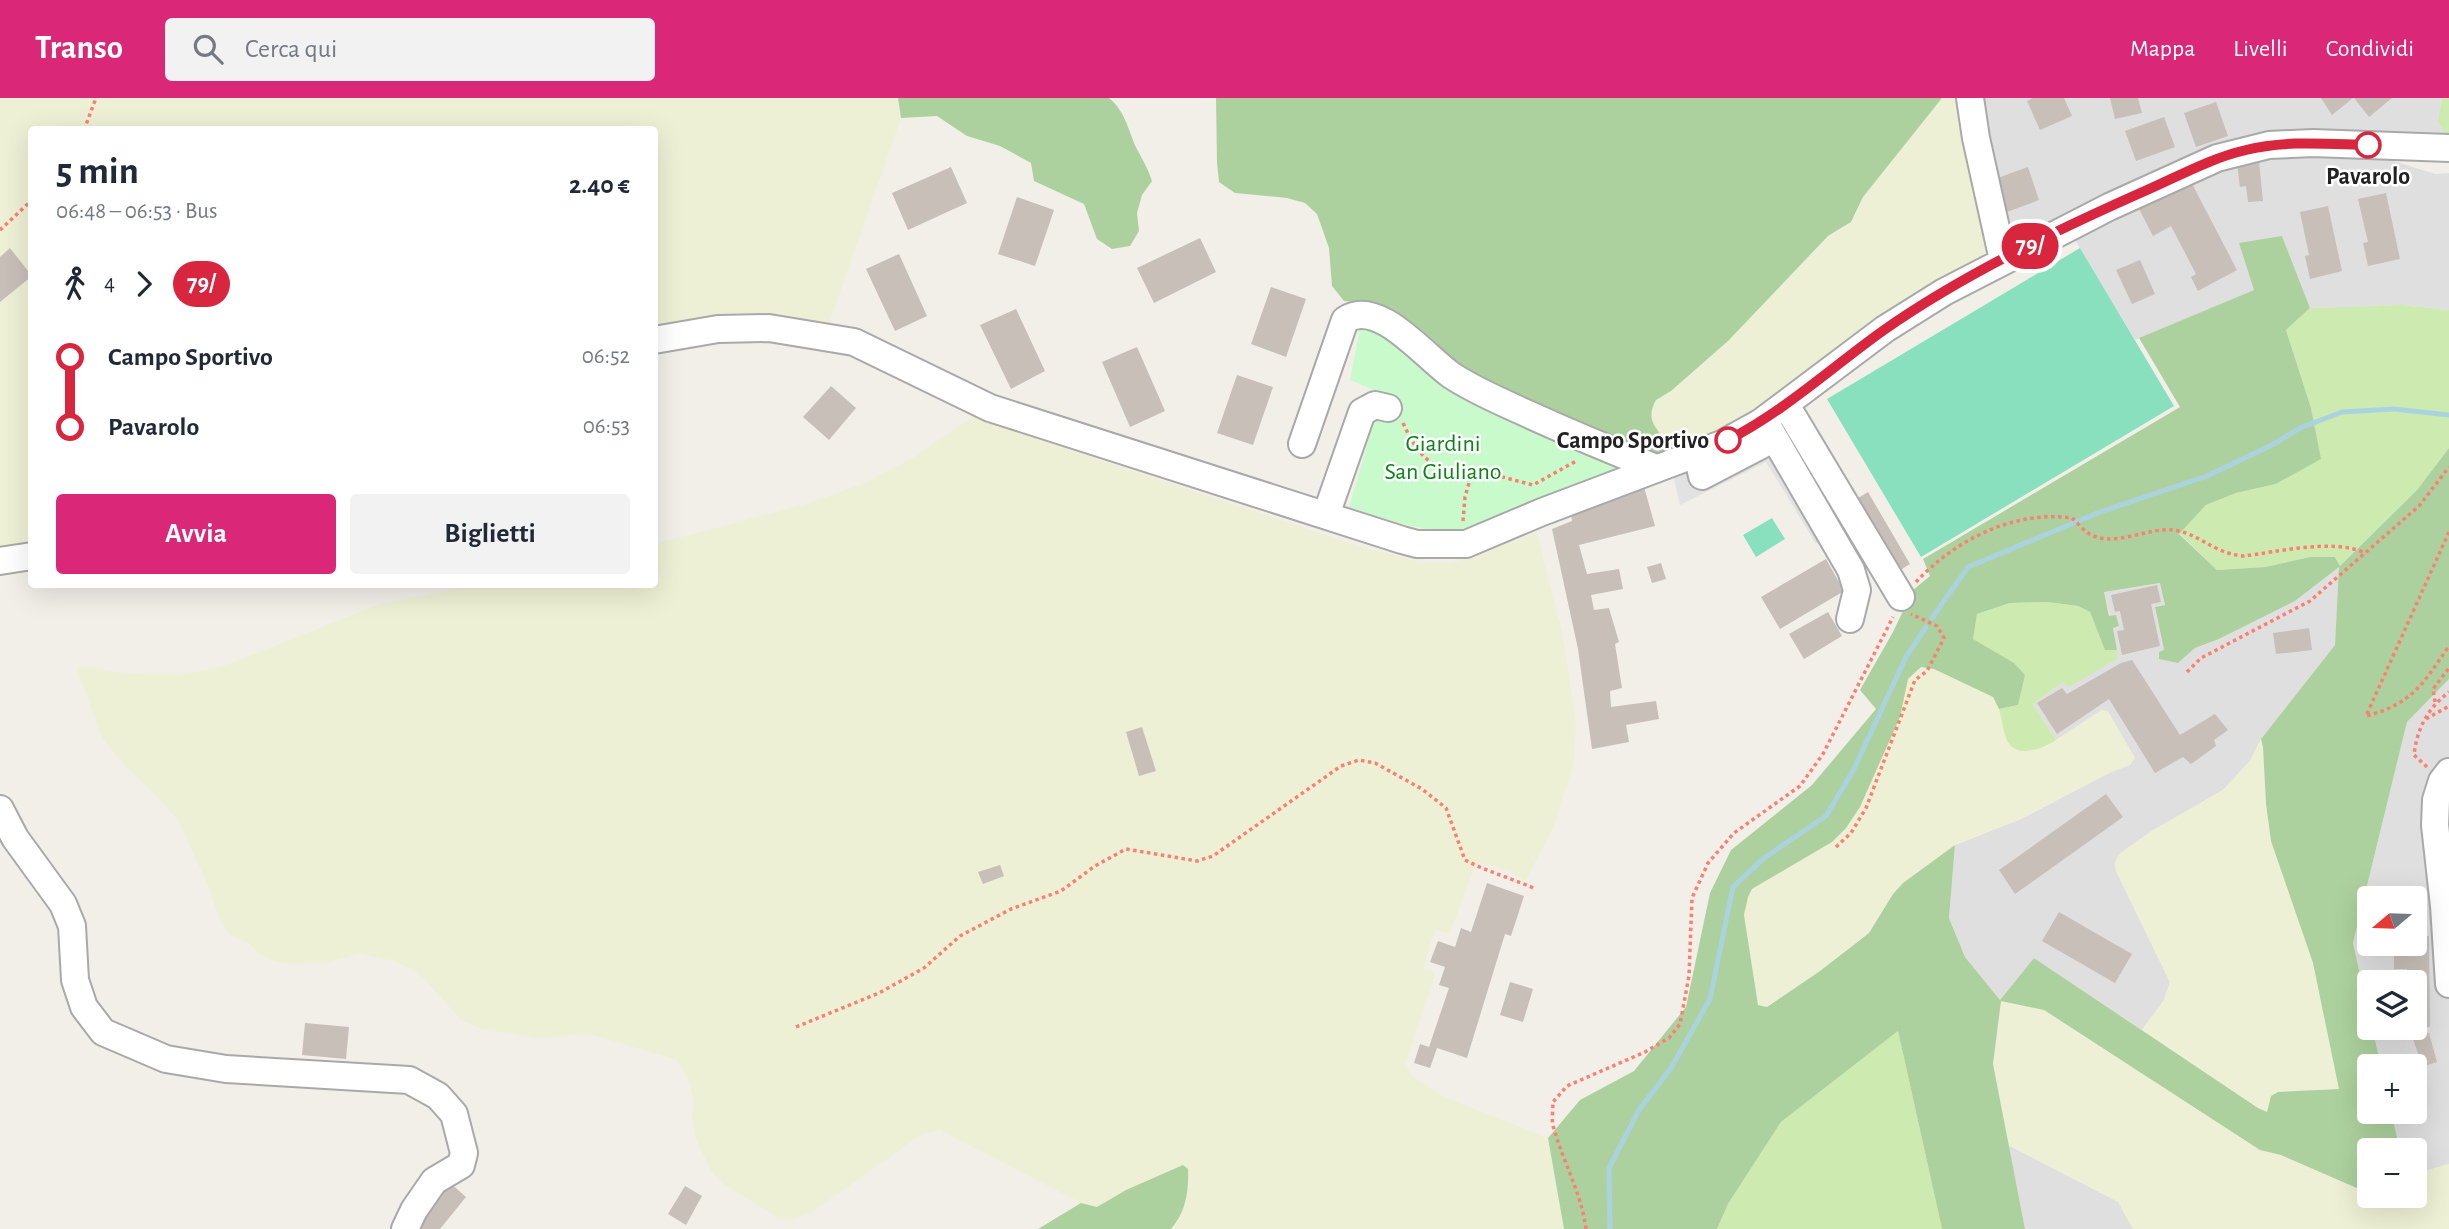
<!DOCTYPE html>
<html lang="it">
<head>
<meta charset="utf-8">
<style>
	body { margin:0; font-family:"Alegreya Sans",sans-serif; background:#f2f2f3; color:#1f2937; height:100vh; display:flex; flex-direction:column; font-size:26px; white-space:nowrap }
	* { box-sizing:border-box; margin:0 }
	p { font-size:23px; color:#747a83 }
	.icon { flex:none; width:38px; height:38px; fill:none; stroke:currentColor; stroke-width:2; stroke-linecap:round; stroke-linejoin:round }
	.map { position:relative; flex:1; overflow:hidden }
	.details { position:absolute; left:28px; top:28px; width:630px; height:462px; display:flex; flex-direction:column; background:#fff; border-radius:7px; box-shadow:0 7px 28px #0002 }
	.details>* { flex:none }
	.badge { padding:0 14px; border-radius:23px; font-size:24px; line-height:46px }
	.needle { width:46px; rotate:251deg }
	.fabs { position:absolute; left:2357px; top:788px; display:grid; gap:14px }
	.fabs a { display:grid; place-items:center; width:70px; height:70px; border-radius:7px; background:#fff; box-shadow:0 7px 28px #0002; font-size:35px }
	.map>.badge { position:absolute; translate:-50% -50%; box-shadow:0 0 0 4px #fff }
	.legs { display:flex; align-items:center; gap:10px; height:77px; padding:0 28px; font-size:23px }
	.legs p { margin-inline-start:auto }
	.head { display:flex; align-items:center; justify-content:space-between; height:119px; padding:0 28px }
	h1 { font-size:38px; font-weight:700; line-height:52px }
	.cta { display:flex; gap:14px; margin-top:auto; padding:14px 28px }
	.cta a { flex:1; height:80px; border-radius:7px; background:#db2777; color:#fff; font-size:28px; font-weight:700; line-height:80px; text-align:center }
	.cta a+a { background:#f2f2f3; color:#1f2937 }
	ul { padding:0 28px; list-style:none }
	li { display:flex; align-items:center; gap:24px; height:70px; font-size:26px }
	li i { display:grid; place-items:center; width:10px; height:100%; margin:0 9px; background:currentColor }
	li i::after { content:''; width:18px; height:18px; margin:-9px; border:5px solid; border-radius:50%; background:#fff }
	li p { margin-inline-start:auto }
	li:first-child i { background:linear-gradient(#0000 50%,currentColor 0) }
	li:last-child i { background:linear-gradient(currentColor 50%,#0000 0) }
	header { display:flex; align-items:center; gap:42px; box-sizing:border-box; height:98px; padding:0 35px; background:#db2777; color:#fff }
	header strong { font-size:33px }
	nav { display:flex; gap:38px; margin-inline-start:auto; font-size:24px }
	.search { width:490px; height:63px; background:#f2f2f3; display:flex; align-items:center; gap:18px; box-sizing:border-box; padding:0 24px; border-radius:7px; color:#747a83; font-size:26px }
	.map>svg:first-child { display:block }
	.residential { fill:#e0dfdf; fill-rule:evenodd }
	.farmland { fill:#eef0d5 }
	.grass { fill:#cdebb0 }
	.forest { fill:#add19e; fill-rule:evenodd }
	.park { fill:#c8facc }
	.pitch { fill:#88e0be }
	.parking { fill:#e2e2e2 }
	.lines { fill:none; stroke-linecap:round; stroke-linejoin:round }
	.stream { stroke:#aad3df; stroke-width:5 }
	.building { fill:#c7bfb8 }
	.minor-casing { stroke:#a9a9a9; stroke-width:30 }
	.path { stroke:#fa8072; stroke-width:3.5; stroke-dasharray:3.5 3.5; stroke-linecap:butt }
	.minor { stroke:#fff; stroke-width:26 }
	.line-1-casing { stroke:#fff; stroke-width:16 }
	.line-1 { stroke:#d7263d; stroke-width:10 }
	.stop-1-dot { fill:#fff; stroke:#d7263d; stroke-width:3.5 }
	.labels { text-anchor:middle; stroke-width:5; stroke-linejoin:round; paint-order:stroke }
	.stop-label { font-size:24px; font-weight:bold; fill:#222; stroke:#fff }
	.park-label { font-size:24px; fill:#0c8416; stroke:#fff }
</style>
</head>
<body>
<header>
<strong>Transo</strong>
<div class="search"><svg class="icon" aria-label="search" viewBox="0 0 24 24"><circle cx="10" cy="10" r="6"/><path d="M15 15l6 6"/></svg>Cerca qui</div>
<nav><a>Mappa</a><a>Livelli</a><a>Condividi</a></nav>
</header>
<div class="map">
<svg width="2449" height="1131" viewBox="0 0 2449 1131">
	<rect width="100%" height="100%" fill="#f2efe9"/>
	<path class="residential" d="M1974,0H2442L2438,23L2447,40L2281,35L2007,154Z
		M2272,52L2381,59L2435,76L2449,75V212L2402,207L2310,210L2282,138L2254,192L2135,242L2072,137L2132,105Z
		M2340,468L2335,547L2261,641L2250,663L2223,692L2153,733L2115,764L2116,773L2170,884L2164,902L2142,932L2034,860L2000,902L1965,859L1949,820L1955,747L2021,721L2111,674L2130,667L2102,612L2056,642L2033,606L2063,584L2117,561L2113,529L2119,528L2110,518L2104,494L2161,485L2165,507L2155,510L2164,552L2178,565L2195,550L2219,541L2295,503Z
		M2449,581V1066L2415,1076V1052H2400L2391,1013H2415V968H2381L2372,929H2415V884H2370L2369,917L2353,845L2407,624ZM2370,800H2415V845H2370Z
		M2008,1047L2119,1104L2133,1131H2025Z"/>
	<path class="farmland" d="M0,0H898L901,20L827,232L655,236L654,32H32L31,450L0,456Z
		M1942,0H1965L1991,155L1774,306L1676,356L1669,351L1666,342L1653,328L1650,319L1656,302L1671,293L1728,243L1828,138L1844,130L1856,116L1863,99Z
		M974,318L1025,337L1350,445L1419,464L1452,465L1537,435L1562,533L1576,622L1574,665L1554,728L1525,784L1510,772L1482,766L1474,771L1450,835L1435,832L1423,871L1436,874L1405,966L1412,977L1440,997L1548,1040L1564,1131H1171L1185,1108L1189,1089L1188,1072L1126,1092L1097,1109L1081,1105L939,1032L921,1037L812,1114L795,1121L778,1120L723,1086L711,1073L695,1039L692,1022L693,1003L690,985L677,962L589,936L535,940L479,930L461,922L424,881L410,870L394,863L360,856L327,864L292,866L276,864L260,856L247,844L230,837L220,822L208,788L178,722L154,695L127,670L102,640L77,571L83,569L126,575L183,576L221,569L377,507L475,487L654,486L655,446L809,405L864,385L914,359Z
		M1921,569L1934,571L1993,599L1999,611L2009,646L2047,648L2102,612L2108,613L2135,660L2130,667L2111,674L2021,721L1955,747L1903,785L1893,796L1869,834L1820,873L1766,909L1757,907L1744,817L1747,799L1752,791L1832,744L1846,730L1860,709L1900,619L1908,581Z
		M2261,641L2263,649L2266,706L2271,743L2313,865L2340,991L2278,994L2267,1014L2258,1010L2142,932L2164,902L2170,884L2116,773L2115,764L2119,756L2153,732L2223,692L2250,663Z
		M2000,902L2044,912L2260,1052L2281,1057L2359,1091L2369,1090L2370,1097H2415V1076L2449,1066V1131H2133L2118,1104L2008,1047L1993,966Z"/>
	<path class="grass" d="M2442,0H2449V37L2447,40L2438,23Z
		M2402,207L2449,212V350L2417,392L2340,468L2335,459H2310L2265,469L2217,472L2179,435L2206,407L2236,395L2276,386L2320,361L2311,310L2286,232L2310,210Z
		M2047,504L2078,508L2090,514L2105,551L2117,552V561L2069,589L2063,584L2033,606L2056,642C2044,650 2018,661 2008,644C2003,635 2002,621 1999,611L2018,607L1972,541L1977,516L2010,505Z
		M1898,933L1942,1131H1717L1728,1106L1781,1024Z"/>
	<path class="forest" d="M898,0H1109C1127,15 1128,34 1138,53C1144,64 1148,71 1152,83L1142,97L1137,115L1139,133L1130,148L1112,151L1097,141L1084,106L1034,83L1031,65L1000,48L967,38L937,18L901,20Z
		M1216,0H1942L1863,99L1851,124L1828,138L1728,243L1671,293L1656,302C1643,326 1661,330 1669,351L1652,361L1455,274L1384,210L1361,204L1344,203L1332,188L1329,150L1317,116L1305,105L1287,100L1235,95L1219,84L1217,65Z
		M2282,138L2310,210L2286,232L2311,310L2321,361L2276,386L2236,395L2206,407L2179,436L2217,472L2265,469L2310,459H2335L2340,468L2417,392L2449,350V581L2407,624L2353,845L2369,917L2370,929H2372L2381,968H2370V1013H2391L2400,1052H2370L2369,1090L2359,1091L2281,1057L2260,1052L2044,912L2001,903L1993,966L2025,1131H1942L1898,933L1781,1024L1728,1106L1717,1131H1564L1548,1040L1580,1002L1634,973L1686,909L1710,795L1731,752L1812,687L1876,611L1860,592L1893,534L1913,492L1930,478L1923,461L2180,309L2139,240L2254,192L2239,145ZM2339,469L2335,547L2261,641L2263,649L2266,706L2271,743L2313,865L2339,991L2278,994L2271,998L2267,1014L2258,1010L2034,860L2000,902L1965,859L1949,820L1955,747L1903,785L1893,796L1869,835L1820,873L1767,909L1758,907L1744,817L1748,799L1752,791L1832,744L1846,730L1860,709L1900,619L1908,581L1921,569L1934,571L1993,599L1999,611L2018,607L2025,577L2014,565L1973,541L1977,516L2010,505L2047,504L2078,508L2090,514L2105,552H2117L2113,530L2119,528L2116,517L2109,518L2104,494L2160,485L2165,507L2155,509L2164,552L2159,554V561L2178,565L2195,550L2219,541L2295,503Z
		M1183,1067L1188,1071C1189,1093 1186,1114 1171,1131H1038L1081,1105L1097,1109L1126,1092Z"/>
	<path class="park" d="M1362,220L1640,367L1483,429L1436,433L1402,426L1349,409L1382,296L1350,282Z"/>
	<path class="pitch" d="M2080,150L2174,308L1921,459L1827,301Z
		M1772,420L1785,441L1756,459L1743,437Z"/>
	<path class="parking" d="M1778,322L1836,434L1816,446L1766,364L1680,407L1673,376Z"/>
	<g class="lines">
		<path class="stream" d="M1932,520L1968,469L2100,414L2207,378L2272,347L2300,330L2342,314L2394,311L2449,317
			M1610,1131L1609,1070L1639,1012L1671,970L1710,901L1733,789L1764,760L1826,718L1854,671L1906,559L1926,529"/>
	</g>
	<path class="building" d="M2033,0H2064L2072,18L2040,32L2027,3Z
		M2110,0H2138L2142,15L2115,21Z
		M2321,0H2353L2332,17Z
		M2354,0H2392L2369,19Z
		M2216,4L2228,38L2196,49L2184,15Z
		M2164,19L2175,49L2136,63L2125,33Z
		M2259,64L2263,103L2248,104L2246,88L2240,89L2237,66Z
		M951,69L967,105L908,132L892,95Z
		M2028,69L2039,102L2007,114L1995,81Z
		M2189,80L2237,172L2198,193L2191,179L2196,176L2171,128L2153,138L2137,107Z
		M2386,95L2400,161L2368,168L2363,145L2368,144L2358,101Z
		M1017,99L1054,112L1035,168L998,156Z
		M2328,108L2342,173L2310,181L2305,158L2309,157L2300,114Z
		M1200,140L1216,174L1154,205L1137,170Z
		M10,150L32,178L0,204V159Z
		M899,156L927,218L895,233L866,171Z
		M2140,162L2155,196L2132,206L2116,172Z
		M1271,189L1306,201L1286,259L1251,246Z
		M1016,211L1045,273L1011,291L980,227Z
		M1137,249L1165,313L1130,329L1102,264Z
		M1237,277L1273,289L1253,347L1217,335Z
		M831,288L856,310L829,342L803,319Z
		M1644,389L1655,428L1579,447L1587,476L1619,471L1623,491L1591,497L1594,512L1609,510L1619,544L1615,546L1622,590L1610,593L1611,609L1656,603L1659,621L1626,627L1629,644L1592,651L1578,551L1552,431L1572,423L1571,416Z
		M1868,394L1910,466L1896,475L1853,403Z
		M1826,461L1844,493L1780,531L1761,499Z
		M1661,465L1666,481L1652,485L1647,469Z
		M2157,487L2161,504L2151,506L2160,548L2122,557L2117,533L2124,532L2120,513L2115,514L2111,497Z
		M1828,514L1842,538L1804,561L1789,536Z
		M2309,530L2312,552L2276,556L2273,535Z
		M2132,562L2180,637L2215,616L2228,632L2214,642L2216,648L2191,666L2183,659L2155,675L2109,601L2057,636L2037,605L2062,590L2067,596L2121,565Z
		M1142,629L1156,673L1139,678L1126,634Z
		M2106,696L2123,719L2015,796L1999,772Z
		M1000,767L1004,778L983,786L978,774Z
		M1487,785L1524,798L1511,838L1505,836L1467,960L1437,950L1430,970L1414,965L1420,946L1429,949L1449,890L1439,887L1445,869L1430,864L1438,843L1455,849L1461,830L1471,834Z
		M2059,814L2132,856L2115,885L2042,843Z
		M2429,838L2430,929H2415V884H2407V871H2394V845H2415V839Z
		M1510,884L1533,891L1523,924L1500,917Z
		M305,925L349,929L346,961L302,957Z
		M2429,935L2437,964L2425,968L2423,963L2421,964L2412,938Z
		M448,1083L466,1099L440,1131H412Z
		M685,1088L702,1098L686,1127L668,1116Z"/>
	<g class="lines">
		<g class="minor-casing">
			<path id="minor" d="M1970,0L1976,40L2003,162
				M654,242L718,231L769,230L854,244L990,310L1402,442L1417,446H1466L1542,414L1722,346L1760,325L1885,231L1944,194L2109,109L2217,60L2269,47L2313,45L2449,50
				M1786,307L1901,499
				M1764,322L1851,472L1857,492L1850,521
				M1302,346L1345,222C1378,199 1425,259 1451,277C1475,293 1502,304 1528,316C1570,335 1613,353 1656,370
				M1697,355L1702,378L1773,341
				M1326,417L1362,314L1375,307L1388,310
				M0,463L32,458
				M2449,674L2442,683L2436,702L2435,727L2444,808L2449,886
				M0,711L15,740L63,806L72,828L75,882L84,909L103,934L166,961L226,971L409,982L438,998L454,1016L464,1055L461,1067L434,1083L414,1112L405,1131"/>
		</g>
		<path class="path" d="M84,32L96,0
			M0,132L32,102
			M1403,325C1419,360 1432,372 1471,378
			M1463,423L1465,399L1471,378L1491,376L1533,387L1578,362
			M2449,434L2366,618C2412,606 2423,586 2449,548
			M1916,484C1955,442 2014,412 2072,420C2077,424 2082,431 2088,435C2112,451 2147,429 2173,432C2199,435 2214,456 2244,458C2276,454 2335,440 2365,455
			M2187,574L2201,560L2310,503L2419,408L2449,369
			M2435,604L2433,591L2449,570
			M2426,621L2449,608
			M2427,669L2414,657C2417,630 2428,610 2449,594
			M1836,749L1851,735L1866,710L1915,582L1927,573L1944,540L1937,528L1911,516
			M796,929L879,895L924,870L960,838L1011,811L1061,793L1095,768L1126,751L1197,763L1213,758L1341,668L1359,662L1375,665L1422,691L1446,710L1465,762C1488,774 1513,781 1536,791
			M1586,1131C1581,1094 1564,1066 1554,1031C1551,1023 1553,1012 1553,1004L1567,988L1645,954L1669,940L1680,926L1689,878L1692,800L1708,765L1734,735L1800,688L1823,656L1893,519"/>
		<use href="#minor" class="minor"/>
	</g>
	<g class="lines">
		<g class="line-1-casing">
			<path id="line-1" d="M1728,342C1786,312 1832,269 1884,232C1964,176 2059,131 2147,92C2179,78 2211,60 2246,52C2285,42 2327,46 2368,47"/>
		</g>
		<use href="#line-1" class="line-1"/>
	</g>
	<g class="stop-1-dot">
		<circle cx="2368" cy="47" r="12"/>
		<circle cx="1728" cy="342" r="12"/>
	</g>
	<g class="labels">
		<g class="stop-label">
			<text x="2368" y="86">Pavarolo</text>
			<text x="1709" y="350" text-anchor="end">Campo Sportivo</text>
		</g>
		<g class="park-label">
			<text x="1443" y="353">Giardini<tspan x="1443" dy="28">San Giuliano</tspan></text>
		</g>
	</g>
</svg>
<div class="fabs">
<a><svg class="needle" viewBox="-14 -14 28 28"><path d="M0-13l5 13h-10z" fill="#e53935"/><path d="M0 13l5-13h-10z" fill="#747a83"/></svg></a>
<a><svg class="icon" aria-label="layers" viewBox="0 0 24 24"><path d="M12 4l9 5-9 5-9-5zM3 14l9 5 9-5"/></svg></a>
<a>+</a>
<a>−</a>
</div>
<b class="badge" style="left:2030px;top:148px;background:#d7263d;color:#fff">79/</b>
<section class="details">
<div class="head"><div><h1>5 min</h1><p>06:48 – 06:53 · Bus</p></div><b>2.40 €</b></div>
<div class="legs"><svg class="icon" aria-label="walk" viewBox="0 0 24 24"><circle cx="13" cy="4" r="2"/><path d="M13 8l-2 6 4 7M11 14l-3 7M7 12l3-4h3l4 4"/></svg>4<svg class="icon" aria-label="forward" viewBox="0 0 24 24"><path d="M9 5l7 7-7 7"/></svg><b class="badge" style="background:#d7263d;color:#fff">79/</b></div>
<ul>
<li><i style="color:#d7263d"></i><b>Campo Sportivo</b><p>06:52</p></li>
<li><i style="color:#d7263d"></i><b>Pavarolo</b><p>06:53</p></li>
</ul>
<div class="cta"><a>Avvia</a><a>Biglietti</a></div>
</section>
</div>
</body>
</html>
